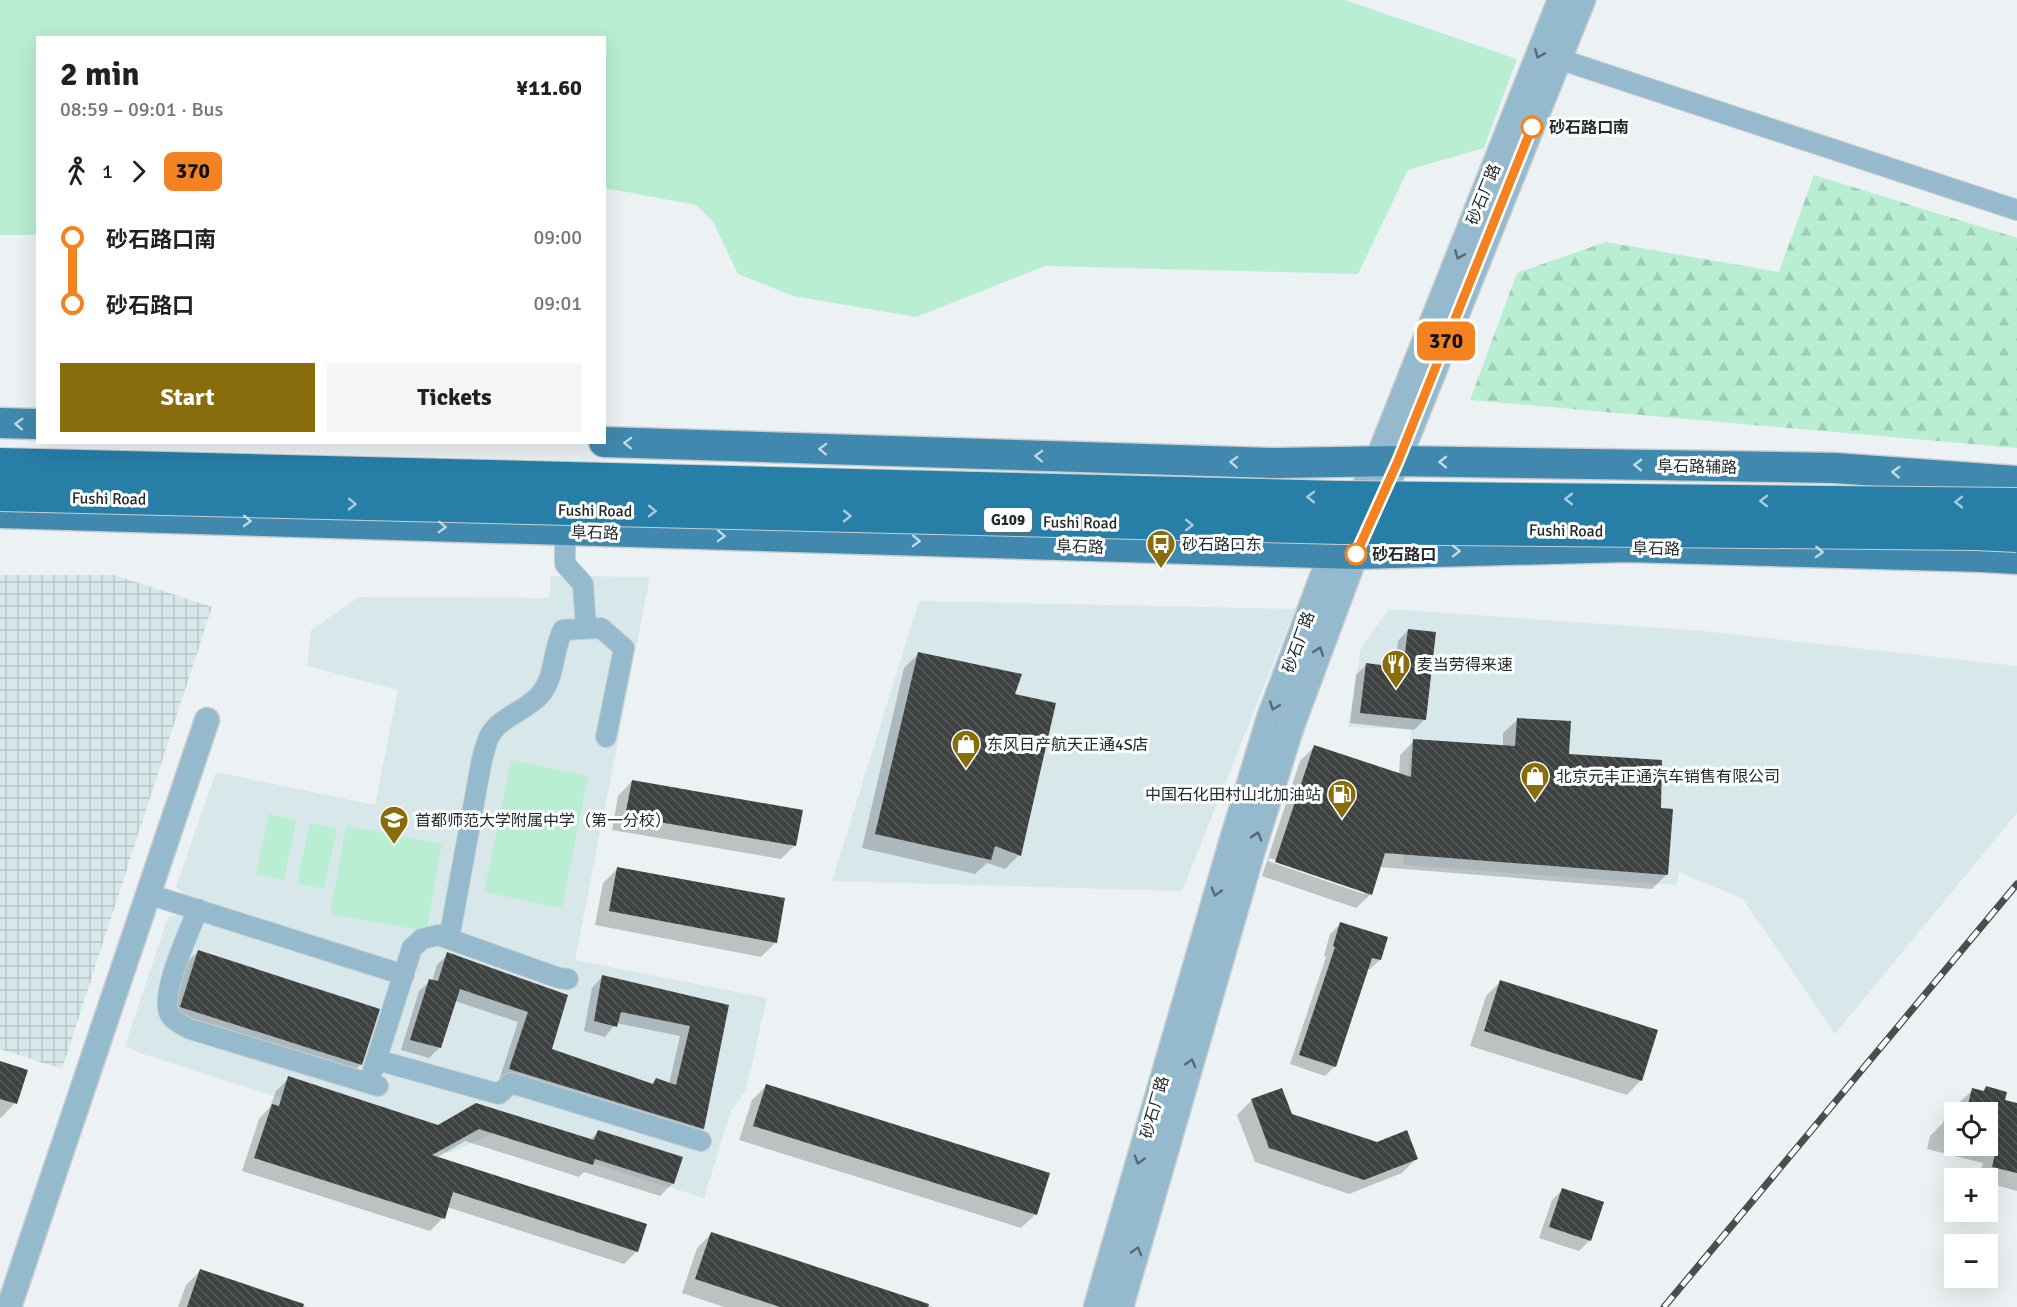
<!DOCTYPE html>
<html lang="en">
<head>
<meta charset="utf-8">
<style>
	body { margin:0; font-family:Signika,"Noto Sans SC",sans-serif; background:#f6f6f6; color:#202124; height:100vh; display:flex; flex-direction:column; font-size:22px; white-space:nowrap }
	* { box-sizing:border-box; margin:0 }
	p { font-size:20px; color:#757577 }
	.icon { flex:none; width:33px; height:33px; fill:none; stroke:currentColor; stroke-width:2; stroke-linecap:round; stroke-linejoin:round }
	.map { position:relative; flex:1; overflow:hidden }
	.drawer { position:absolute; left:36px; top:36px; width:570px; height:408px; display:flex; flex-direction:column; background:#fff; border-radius:0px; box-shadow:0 6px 24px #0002 }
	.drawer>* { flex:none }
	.badge { padding:0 12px; border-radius:9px; font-size:21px; line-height:39px }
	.buttons { position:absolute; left:1944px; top:1102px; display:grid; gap:12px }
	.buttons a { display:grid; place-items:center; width:54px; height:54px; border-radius:0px; background:#fff; box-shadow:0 6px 24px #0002; font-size:30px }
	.map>.badge { position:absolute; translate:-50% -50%; box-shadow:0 0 0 3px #fff }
	.legs { display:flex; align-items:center; gap:9px; height:66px; padding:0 24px; font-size:20px }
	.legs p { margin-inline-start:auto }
	.head { display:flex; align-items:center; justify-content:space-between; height:102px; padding:0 24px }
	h1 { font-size:33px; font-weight:800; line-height:45px }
	.primary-button { display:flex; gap:12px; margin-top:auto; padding:12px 24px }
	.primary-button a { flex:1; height:69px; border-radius:0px; background:#896d0c; color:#fff; font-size:24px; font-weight:800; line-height:69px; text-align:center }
	.primary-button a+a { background:#f6f6f6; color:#202124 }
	ul { padding:0 24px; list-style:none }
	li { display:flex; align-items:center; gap:21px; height:66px; font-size:22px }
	li i { display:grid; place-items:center; width:9px; height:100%; margin:0 8px; background:currentColor }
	li i::after { content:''; width:15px; height:15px; margin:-8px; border:4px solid; border-radius:50%; background:#fff }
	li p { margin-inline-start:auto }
	li:first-child i { background:linear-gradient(#0000 50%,currentColor 0) }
	li:last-child i { background:linear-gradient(currentColor 50%,#0000 0) }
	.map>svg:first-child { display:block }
	.built { fill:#d8e7ea }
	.industrial { fill:url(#industrial-grid) }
	.forest { fill:url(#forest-firs) }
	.green { fill:#b9eed2 }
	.shadow { fill:#0003; fill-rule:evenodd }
	.building { fill:url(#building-back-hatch) }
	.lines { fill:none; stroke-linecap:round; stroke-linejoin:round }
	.minor-casing { stroke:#c8cecf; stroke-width:22 }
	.tertiary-casing { stroke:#c8cecf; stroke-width:27 }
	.primary-casing { stroke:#c8cecf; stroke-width:33 }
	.minor { stroke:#95b9cd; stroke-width:20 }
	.tertiary { stroke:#95b9cd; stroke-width:24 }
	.primary { stroke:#4088ad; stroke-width:30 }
	.rail-casing { stroke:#4b4e4f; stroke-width:7 }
	.rail { stroke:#fcffff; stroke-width:4.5; stroke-dasharray:14; stroke-linecap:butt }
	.trunk-bridge-casing { stroke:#c8cecf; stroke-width:34; stroke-linecap:butt }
	.trunk-bridge { stroke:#277ea7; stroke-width:32 }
	.oneway { stroke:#586973 }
	.oneway2 { stroke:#c4dbe6 }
	.oneway3 { stroke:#a7cbdc }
	.line-1-casing { stroke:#fff; stroke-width:14 }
	.line-1 { stroke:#f58220; stroke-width:9 }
	.stop-1-dot { fill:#fff; stroke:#f58220; stroke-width:3 }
	.labels { text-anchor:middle; stroke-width:6; stroke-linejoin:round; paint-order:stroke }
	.shield { fill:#fcffff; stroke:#666869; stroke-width:1.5 }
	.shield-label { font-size:15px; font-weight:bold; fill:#262829 }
	.stop-label { font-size:16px; font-weight:bold; fill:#262829; stroke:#fcffff; text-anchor:start }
	.street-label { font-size:16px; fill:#262829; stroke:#fcffff }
	.poi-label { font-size:16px; fill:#262829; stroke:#fcffff; text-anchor:start }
</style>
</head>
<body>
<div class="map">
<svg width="2017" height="1307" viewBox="0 0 2017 1307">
	<defs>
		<pattern id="industrial-grid" width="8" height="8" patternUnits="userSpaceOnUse" patternTransform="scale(1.5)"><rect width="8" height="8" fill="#d8e7ea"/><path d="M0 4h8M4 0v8" fill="none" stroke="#b9c6c9"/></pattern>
		<pattern id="forest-firs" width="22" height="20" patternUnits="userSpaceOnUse" patternTransform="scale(1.5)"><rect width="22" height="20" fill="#b9eed2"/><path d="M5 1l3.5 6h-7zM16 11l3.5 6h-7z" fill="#9fccb4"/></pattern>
		<pattern id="building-back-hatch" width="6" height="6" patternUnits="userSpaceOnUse" patternTransform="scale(1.5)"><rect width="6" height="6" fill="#3d4241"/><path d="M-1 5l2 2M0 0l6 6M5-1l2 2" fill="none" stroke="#575b5a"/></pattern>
	</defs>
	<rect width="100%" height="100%" fill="#ecf2f3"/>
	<path class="built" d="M551,576L650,577L575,960L767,998L746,1090L731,1111L704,1198L494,1133L450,1153L140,1053L125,1046L168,917L182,914L187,897L176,887L216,772L375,805L398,690L307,666L311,630L359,597L549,598Z
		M919,601L1295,609L1182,891L832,881Z
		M1389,609L1704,631L2017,666V813L1835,1034L1743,899L1679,872L1677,885L1403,865L1411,729L1348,727L1361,648Z"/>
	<path class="industrial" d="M0,575H114L212,607L62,1069L0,1049Z"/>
	<path class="forest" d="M1814,175L2017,238V448L1470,400L1517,273L1606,242L1779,272Z"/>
	<path class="green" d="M0,0H1345L1517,59L1484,148L1408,170L1358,274L1045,266L916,317L793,296L738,274L713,222L696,205L605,188L604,38H38L37,235H0Z
		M511,760L588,776L562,908L484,892Z
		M269,814L296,820L284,880L256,874Z
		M310,823L337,829L324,889L297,883Z
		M346,826L442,844L426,931L330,914Z"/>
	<path class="shadow" d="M1408,630L1424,720L1414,730L1350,723L1356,675L1366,665L1395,668L1398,641Z
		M918,654L1013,695L1019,855L1005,869L987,863L975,874L862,848L904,668Z
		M1518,719L1567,755L1667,874L1652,889L1379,867L1371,894L1356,908L1262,876L1300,761L1314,747L1399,774L1400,755L1414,741L1503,747V733ZM1269,858L1364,890V894L1268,861Z
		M632,781L795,845L781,859L612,830L618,796Z
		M618,868L776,942L761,957L595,925L603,883Z
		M1340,924L1380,960L1370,969H1367L1335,1066L1325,1076L1290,1064L1326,957L1324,956L1330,934Z
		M198,952L361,1064L350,1075L171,1017L187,962Z
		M448,954L566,996L550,1050L651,1085L656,1080L669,1084L680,1036L616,1023L605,1037L584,1031L592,988L602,977L728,1006L703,1129L692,1139L499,1080L518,1022L455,1001L440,1047L429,1058L401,1050L419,991L430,981H432L437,965Z
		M1500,982L1641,1080L1627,1095L1470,1046L1486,996Z
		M0,1062L15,1103L1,1118L0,1117Z
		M289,1078L438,1126L476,1104L590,1140L598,1132L673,1183L660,1196L584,1172L579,1177L465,1141L436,1158L637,1251L624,1264L447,1207L443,1218L430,1231L242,1171L259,1119L270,1107L276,1091Z
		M766,1086L1036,1214L1021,1228L739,1140L752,1100Z
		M1986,1088L2003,1101L2017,1104V1191L1988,1183V1179H1979L1983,1163L1927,1149L1930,1136L1943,1123L1945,1115L1973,1090L1982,1092ZM1954,1113H1988V1146H1954Z
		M1252,1100L1291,1115L1417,1158L1402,1173L1349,1194L1255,1162L1237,1115Z
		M1563,1189L1590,1240L1579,1251L1539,1238L1552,1200Z
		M711,1234L932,1307H724L682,1293L697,1248Z
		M200,1271L307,1307H178L186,1285Z"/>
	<path class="building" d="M1408,629L1436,632L1426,720L1360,713L1366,663L1403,668Z
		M918,652L1022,674L1015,694L1056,703L1021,856L995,846L991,860L875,834Z
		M1517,718L1571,721L1569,754L1662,760L1661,808L1673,809L1668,875L1385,853L1372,895L1275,862L1314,745L1411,777L1413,739L1515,746Z
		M632,780L803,810L796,846L625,816Z
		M617,867L785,898L777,943L609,911Z
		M1340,922L1388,937L1381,960L1372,958L1336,1067L1299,1055L1335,947L1333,946Z
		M198,950L380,1009L362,1065L180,1007Z
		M447,952L568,995L552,1049L653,1084L656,1078L676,1085L690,1026L621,1012L617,1027L594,1021L602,975L729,1005L704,1129L509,1069L528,1012L460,989L441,1048L410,1040L429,979L438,981Z
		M1500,980L1658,1030L1642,1081L1484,1031Z
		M0,1061L28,1070L17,1104L0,1099Z
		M288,1076L438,1125L476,1103L594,1140L598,1130L683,1157L674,1184L595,1159L593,1165L479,1129L432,1155L647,1224L638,1252L453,1192L445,1219L254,1158L272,1104L279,1106Z
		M766,1084L1050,1173L1037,1215L753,1126Z
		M1986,1086L2007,1092L2005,1100L2017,1103V1173L1992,1167L1996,1149L1988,1147V1113H1966L1972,1088L1984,1091Z
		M1282,1088L1292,1114L1377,1142L1407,1130L1418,1159L1364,1180L1269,1148L1251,1099Z
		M1562,1188L1604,1202L1591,1241L1549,1227Z
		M711,1232L929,1304L928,1307H780L695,1279Z
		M200,1269L304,1304L303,1307H187Z"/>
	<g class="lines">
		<g class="minor-casing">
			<path id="minor" d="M1559,59L2017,210
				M565,531V564L583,584L586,628
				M148,894L404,975
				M198,909C190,930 157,999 171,1016C175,1022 184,1026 190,1029L378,1086
				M449,939L482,759C484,752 486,744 489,737C499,717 526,711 540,695C556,676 552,651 563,630L601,628L624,648L606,737
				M377,1060L499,1094L511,1083L701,1141
				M373,1070L412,948L422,939L438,935L559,978L568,979"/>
		</g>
		<g class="tertiary-casing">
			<path id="tertiary" d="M9,1307L207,720
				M1096,1307L1231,843L1269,718L1331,553L1376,463L1560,0
				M1121,1307L1253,850L1292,726L1356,554L1398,461L1583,0"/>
		</g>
		<g class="primary-casing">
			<path id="primary" d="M0,423L38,424
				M604,442L1275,463L1398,461L1835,468L2017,481
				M0,513L1356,554L1627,547L1983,557L2017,559"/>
		</g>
		<use href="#minor" class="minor"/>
		<use href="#tertiary" class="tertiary"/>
		<use href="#primary" class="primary"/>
		<g class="rail-casing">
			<path id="rail" d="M1664,1307L2017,884"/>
		</g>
		<use href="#rail" class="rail"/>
		<g class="trunk-bridge-casing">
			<path id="trunk-bridge" d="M0,464L1338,497L2017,504
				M0,495L1342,528L1977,534L2017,536"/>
		</g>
		<use href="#trunk-bridge" class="trunk-bridge"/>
	</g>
	<defs><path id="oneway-chevron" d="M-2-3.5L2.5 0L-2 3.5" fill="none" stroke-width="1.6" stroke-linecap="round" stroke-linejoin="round" transform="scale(1.5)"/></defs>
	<g class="oneway">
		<use href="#oneway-chevron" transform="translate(1539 54) rotate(112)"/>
		<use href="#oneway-chevron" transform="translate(1459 255) rotate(112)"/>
		<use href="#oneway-chevron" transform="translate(1319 651) rotate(-70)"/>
		<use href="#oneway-chevron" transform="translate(1274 706) rotate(110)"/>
		<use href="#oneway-chevron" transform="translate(1257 836) rotate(-73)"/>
		<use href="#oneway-chevron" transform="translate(1216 892) rotate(106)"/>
		<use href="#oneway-chevron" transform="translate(1191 1063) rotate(-74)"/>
		<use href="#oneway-chevron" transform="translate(1139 1160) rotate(106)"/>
		<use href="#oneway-chevron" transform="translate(1137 1251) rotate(-74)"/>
	</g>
	<g class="oneway2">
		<use href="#oneway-chevron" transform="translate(19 424) rotate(-178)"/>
		<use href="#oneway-chevron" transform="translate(628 443) rotate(-178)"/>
		<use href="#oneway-chevron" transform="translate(823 449) rotate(-178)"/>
		<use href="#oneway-chevron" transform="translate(1039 456) rotate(-178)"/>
		<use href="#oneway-chevron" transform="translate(1234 462) rotate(-178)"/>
		<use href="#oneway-chevron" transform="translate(1443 462) rotate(-179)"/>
		<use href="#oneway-chevron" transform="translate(1638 465) rotate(-179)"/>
		<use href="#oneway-chevron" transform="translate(1896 472) rotate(-176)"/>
		<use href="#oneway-chevron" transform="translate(247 521) rotate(2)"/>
		<use href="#oneway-chevron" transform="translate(442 527) rotate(2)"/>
		<use href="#oneway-chevron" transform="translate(721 536) rotate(2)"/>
		<use href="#oneway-chevron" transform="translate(916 541) rotate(2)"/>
		<use href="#oneway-chevron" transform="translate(1456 551) rotate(-1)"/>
		<use href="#oneway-chevron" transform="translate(1819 552) rotate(2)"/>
	</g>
	<g class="oneway3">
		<use href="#oneway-chevron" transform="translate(1311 497) rotate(-179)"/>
		<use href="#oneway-chevron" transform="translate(1569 499) rotate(-180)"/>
		<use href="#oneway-chevron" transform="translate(1764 501) rotate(-180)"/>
		<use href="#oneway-chevron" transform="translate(1959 502) rotate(-180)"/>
		<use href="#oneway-chevron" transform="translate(352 504) rotate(1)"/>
		<use href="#oneway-chevron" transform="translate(652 511) rotate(1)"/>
		<use href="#oneway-chevron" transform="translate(847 516) rotate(1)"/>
		<use href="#oneway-chevron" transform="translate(1189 525) rotate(1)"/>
	</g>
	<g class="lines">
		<g class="line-1-casing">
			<path id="line-1" d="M1356,554L1398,461L1532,127"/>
		</g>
		<use href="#line-1" class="line-1"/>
	</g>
	<defs>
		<g id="bus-pin" transform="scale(1.5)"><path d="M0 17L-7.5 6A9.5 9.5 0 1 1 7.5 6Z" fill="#896d0c" stroke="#fcffff"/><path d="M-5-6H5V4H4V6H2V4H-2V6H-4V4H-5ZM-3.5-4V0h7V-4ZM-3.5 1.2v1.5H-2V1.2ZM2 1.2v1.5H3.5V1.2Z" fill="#fff"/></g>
		<g id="restaurant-pin" transform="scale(1.5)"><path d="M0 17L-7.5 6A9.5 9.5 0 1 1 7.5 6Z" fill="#896d0c" stroke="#fcffff"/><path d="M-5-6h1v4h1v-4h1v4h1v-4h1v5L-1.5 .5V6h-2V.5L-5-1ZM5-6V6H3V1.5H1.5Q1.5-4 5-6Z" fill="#fff"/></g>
		<g id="shop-pin" transform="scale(1.5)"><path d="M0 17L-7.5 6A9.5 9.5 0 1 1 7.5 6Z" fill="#896d0c" stroke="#fcffff"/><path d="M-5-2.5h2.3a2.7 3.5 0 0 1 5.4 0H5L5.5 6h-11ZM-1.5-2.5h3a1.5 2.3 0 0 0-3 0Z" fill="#fff"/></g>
		<g id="fuel-pin" transform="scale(1.5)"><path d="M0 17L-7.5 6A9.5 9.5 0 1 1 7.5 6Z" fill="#896d0c" stroke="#fcffff"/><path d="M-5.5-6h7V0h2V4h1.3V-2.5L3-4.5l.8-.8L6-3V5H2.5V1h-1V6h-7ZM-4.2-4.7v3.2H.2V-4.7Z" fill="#fff"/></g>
		<g id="school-pin" transform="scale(1.5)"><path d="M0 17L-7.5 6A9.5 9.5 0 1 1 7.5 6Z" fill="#896d0c" stroke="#fcffff"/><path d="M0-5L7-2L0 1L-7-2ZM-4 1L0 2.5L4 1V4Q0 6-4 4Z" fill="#fff"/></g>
	</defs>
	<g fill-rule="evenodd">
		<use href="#bus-pin" x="1161" y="544"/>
		<use href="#restaurant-pin" x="1396" y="664"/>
		<use href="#shop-pin" x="966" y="744"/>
		<use href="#shop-pin" x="1535" y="776"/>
		<use href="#fuel-pin" x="1342" y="794"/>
		<use href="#school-pin" x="394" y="820"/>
	</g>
	<g class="stop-1-dot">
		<circle cx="1532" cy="127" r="10"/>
		<circle cx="1356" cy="554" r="10"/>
	</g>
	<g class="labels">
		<rect class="shield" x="984" y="508" width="48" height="24" rx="4.5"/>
		<g class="shield-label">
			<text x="1008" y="525">G109</text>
		</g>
		<g class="stop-label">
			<text x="1549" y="133">砂石路口南</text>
			<text x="1372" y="560">砂石路口</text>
		</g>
		<g class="street-label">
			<text transform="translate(1483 194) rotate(-68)" y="6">砂石厂路</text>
			<text transform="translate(1697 466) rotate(1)" y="6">阜石路辅路</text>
			<text transform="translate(109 498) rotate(1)" y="6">Fushi Road</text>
			<text transform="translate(595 510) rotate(1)" y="6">Fushi Road</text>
			<text transform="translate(1080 522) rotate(1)" y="6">Fushi Road</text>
			<text transform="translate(1566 530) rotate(1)" y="6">Fushi Road</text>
			<text transform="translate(595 532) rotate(2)" y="6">阜石路</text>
			<text transform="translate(1080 546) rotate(2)" y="6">阜石路</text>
			<text transform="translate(1656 548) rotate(1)" y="6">阜石路</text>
			<text transform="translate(1298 642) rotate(-70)" y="6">砂石厂路</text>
			<text transform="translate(1154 1107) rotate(-74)" y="6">砂石厂路</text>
		</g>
		<g class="poi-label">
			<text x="1182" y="550">砂石路口东</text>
			<text x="1417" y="670">麦当劳得来速</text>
			<text x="987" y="750">东风日产航天正通4S店</text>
			<text x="1556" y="782">北京元丰正通汽车销售有限公司</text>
			<text x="1321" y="800" text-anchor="end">中国石化田村山北加油站</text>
			<text x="415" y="826">首都师范大学附属中学（第一分校）</text>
		</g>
	</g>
</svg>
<div class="buttons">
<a><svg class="icon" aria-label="locate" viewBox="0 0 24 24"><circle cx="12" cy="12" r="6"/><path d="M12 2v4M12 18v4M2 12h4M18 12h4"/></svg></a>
<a>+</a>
<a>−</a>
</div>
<b class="badge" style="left:1446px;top:341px;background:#f58220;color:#111">370</b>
<section class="drawer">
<div class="head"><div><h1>2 min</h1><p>08:59 – 09:01 · Bus</p></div><b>¥11.60</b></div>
<div class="legs"><svg class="icon" aria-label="walk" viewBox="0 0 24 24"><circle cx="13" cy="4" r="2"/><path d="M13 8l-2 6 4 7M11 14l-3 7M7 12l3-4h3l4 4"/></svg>1<svg class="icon" aria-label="forward" viewBox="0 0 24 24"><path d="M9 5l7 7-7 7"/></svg><b class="badge" style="background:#f58220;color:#111">370</b></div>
<ul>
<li><i style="color:#f58220"></i><b>砂石路口南</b><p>09:00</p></li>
<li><i style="color:#f58220"></i><b>砂石路口</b><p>09:01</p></li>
</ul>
<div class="primary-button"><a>Start</a><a>Tickets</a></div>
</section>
</div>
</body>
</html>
